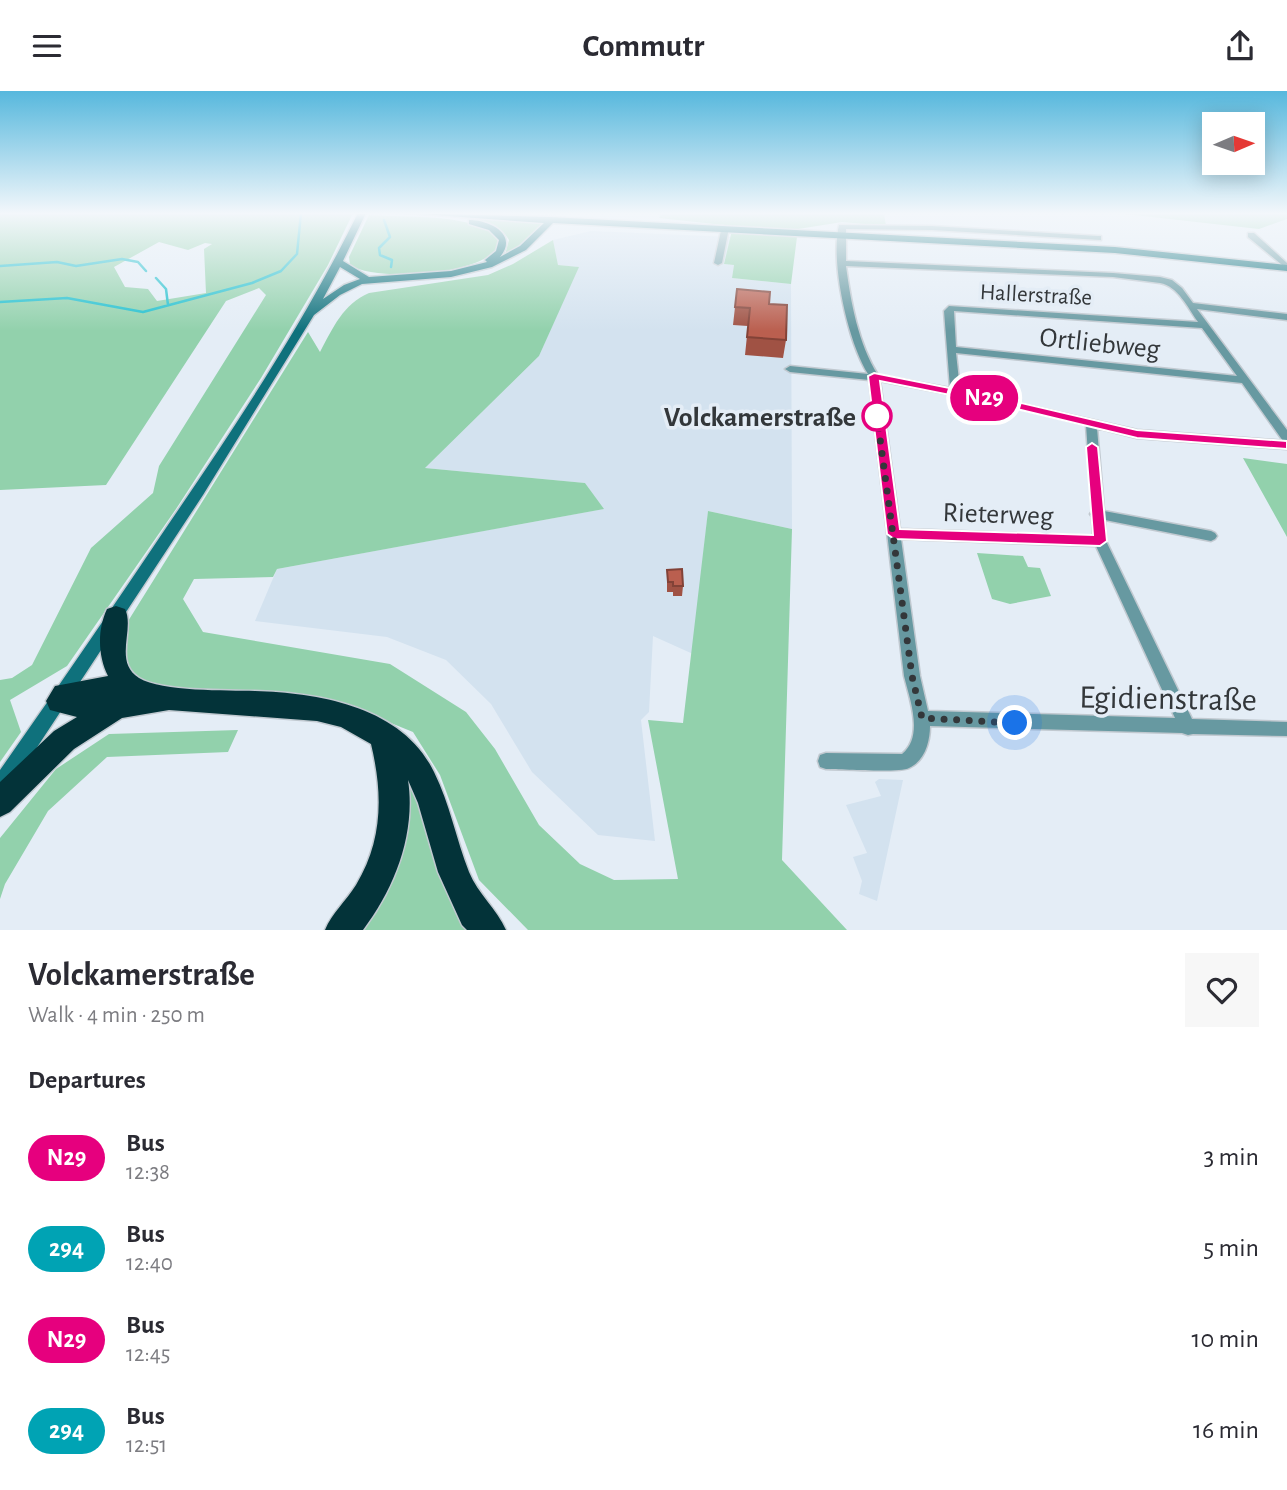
<!DOCTYPE html>
<html lang="en">
<head>
<meta charset="utf-8">
<style>
	body { margin:0; font-family:"Alegreya Sans",sans-serif; background:#f7f7f7; color:#2b2b33; height:100vh; display:flex; flex-direction:column; font-size:26px; white-space:nowrap }
	* { box-sizing:border-box; margin:0 }
	p { font-size:23px; color:#7c7c81 }
	.icon { flex:none; width:38px; height:38px; fill:none; stroke:currentColor; stroke-width:2; stroke-linecap:round; stroke-linejoin:round }
	.map { position:relative; height:839px; overflow:hidden }
	.sheet { display:flex; flex-direction:column; background:#fff; flex:1 }
	.sheet>* { flex:none }
	.badge { padding:0 14px; border-radius:23px; font-size:24px; line-height:46px }
	.needle { width:46px; rotate:88deg }
	.controls { position:absolute; left:1202px; top:21px; display:grid; gap:14px }
	.controls a { display:grid; place-items:center; width:63px; height:63px; border-radius:0px; background:#fff; box-shadow:0 4px 18px #0003; font-size:35px }
	.you { position:absolute; width:35px; height:35px; margin:-18px; border:5px solid #fff; border-radius:50%; background:#1a73e8; box-shadow:0 0 0 10px #1a73e833 }
	.map>.badge { position:absolute; translate:-50% -50%; box-shadow:0 0 0 4px #fff }
	h2 { padding:0 28px; font-size:26px; line-height:63px }
	.round { display:grid; place-items:center; flex:none; width:74px; height:74px; border-radius:0px; background:#f7f7f7 }
	.overview { display:flex; align-items:center; justify-content:space-between; height:119px; padding:0 28px }
	h1 { font-size:33px; font-weight:700; line-height:52px }
	ul { padding:0; list-style:none }
	li { display:flex; align-items:center; gap:21px; height:91px; padding:0 28px }
	li div { flex:1 }
	li b { display:block; font-size:26px }
	li em { font-style:normal }
	li .badge { min-width:77px; font-weight:700; text-align:center }
	header { display:flex; justify-content:space-between; align-items:center; height:91px; padding:0 28px; background:#fff; font-size:32px; font-weight:700 }
	.map>svg:first-child { display:block }
	.built { fill:#d3e2ef }
	.green { fill:#92d1ac; fill-rule:evenodd }
	.lines { fill:none; stroke-linecap:round; stroke-linejoin:round }
	.stream { stroke:#1ebfcd; stroke-width:2.5 }
	.minor-casing { stroke:#c1c9d0; stroke-width:3 }
	.secondary-casing { stroke:#c1c9d0; stroke-width:3 }
	.motorway-casing { stroke:#c1c9d0; stroke-width:3 }
	.minor { fill:#6799a1; fill-rule:evenodd }
	.secondary { fill:#0f717c; fill-rule:evenodd }
	.motorway { fill:#033339; fill-rule:evenodd }
	.wall { fill:#a05244 }
	.building { fill:#ba5f4f; stroke:#824237; stroke-width:2 }
	.line { fill:#e6007e; stroke:#fff; stroke-width:2 }
	.walk { stroke:#33373a; stroke-width:7; stroke-dasharray:0 12.6 }
	.stop-dot { fill:#fff; stroke:#e6007e; stroke-width:3.5 }
	.labels { text-anchor:middle; stroke-width:7; stroke-linejoin:round; paint-order:stroke }
	.far-street-label { font-size:23px; fill:#33373a; stroke:#e4edf6 }
	.street-label { font-size:28px; fill:#33373a; stroke:#e4edf6 }
	.stop-label { font-size:28px; font-weight:bold; fill:#33373a; stroke:#e4edf6; text-anchor:end }
	.near-street-label { font-size:33px; fill:#33373a; stroke:#e4edf6 }
</style>
</head>
<body>
<header><svg class="icon" aria-label="menu" viewBox="0 0 24 24"><path d="M4 6h16M4 12h16M4 18h16"/></svg>Commutr<svg class="icon" aria-label="share" viewBox="0 0 24 24"><path d="M12 15V3M7 8l5-5 5 5M5 13v7h14v-7"/></svg></header>
<div class="map">
<svg width="1287" height="839" viewBox="0 0 1287 839">
	<rect width="100%" height="100%" fill="#e4edf6"/>
	<path class="built" d="M591,140L731,146L724,173L734,174L732,187L791,193L792,438L708,420L693,563L653,545L649,621L641,629L655,750L598,744L532,681L491,613L446,569L387,546L255,530L277,478L603,418L585,392L425,377L539,265L578,176L558,174L553,149Z
		M879,688L903,689L877,810L859,803L862,790L853,766L867,762L846,714L881,705L875,691Z"/>
	<path class="green" d="M0,122H353L328,174L261,287L176,418L67,575L10,609L21,641L0,671V589L12,587L32,574L91,457L153,402L159,375L266,204L259,197L226,210L106,394L0,399ZM159,151L188,159L205,152L212,153L204,158L206,202L157,210L148,198L125,196L114,176Z
		M661,122H884L886,135L842,131L798,138L791,193L732,187L734,174L724,173L733,135L659,127Z
		M1116,122H1287V128L1259,138Z
		M369,124C409,127 461,122 496,143L499,155C482,185 375,191 350,174L349,166Z
		M466,128H473L544,131L530,150L505,164L509,149C501,133 482,131 466,128Z
		M553,149L558,174L579,176L539,265L425,377L585,392L604,418L277,478L273,486L194,488L183,508L203,541L390,573L466,621L495,658L539,734L580,773L614,789L678,788L648,629L683,632L708,420L792,438L782,769L847,839H528L479,789L440,684L413,641L334,609L164,598L125,583V535L308,241L320,261C333,237 343,213 369,202L488,184L513,173Z
		M1243,367L1287,373V446Z
		M977,462L1023,465L1028,476L1040,477L1051,505L1010,513L992,508Z
		M238,639L228,661L107,666L48,720L5,793L0,808V747L56,678L109,643Z
		M405,674L476,839H355Z"/>
	<g class="lines">
		<path class="stream" d="M384,129L390,146L379,157L380,164L392,169L391,176
			M0,175L57,171L76,175L122,168L138,171L146,180
			M156,187L166,198L168,214
			M0,211L67,207L143,221L252,192L281,180L297,163L301,122"/>
		<g class="minor-casing">
			<path id="minor" d="M839,134L932,135L1098,145H1101V149L932,139L846,138V170L1113,182L1160,186L1172,189L1182,197L1193,212L1287,223V229L1197,218L1287,339V358L1137,347L1097,337L1104,420L1211,440L1215,442L1217,445L1215,448L1211,450L1105,429L1106,450L1192,628L1287,631V645L1193,643L1188,644L1182,642L930,635C930,650 925,670 909,677C900,682 840,678 826,678L820,676L818,670L820,664L826,662L902,663C924,645 910,609 904,585L869,289L790,281L785,278L790,275L868,283C848,251 830,171 839,134ZM846,175L1113,186L1160,192C1178,195 1188,217 1198,231L949,215L944,220L950,297L878,284C858,252 851,212 846,175ZM954,220L1202,237L1237,285L956,256ZM956,262L1242,292L1283,350H1286L1137,339L960,299ZM880,290L1000,313L1086,334L1092,420L1090,423L1092,426L1093,445L900,438ZM901,448L1096,455L1175,627L928,620L920,585Z
				M722,135L729,137L722,172L718,174L714,172Z
				M1248,142H1254L1287,172V178L1248,146Z"/>
		</g>
		<g class="secondary-casing">
			<path id="secondary" d="M358,122H366L343,170L369,186L451,180L487,171L485,169L496,160L499,149L489,139L469,133V129C489,129 519,143 500,166L520,155L544,132L406,122L551,126L1115,156L1287,174V180L1115,162L553,132L526,159L492,176L451,186L362,193L340,204L314,224L203,404L7,702L0,705V679C57,598 113,516 168,434C237,333 304,232 358,122ZM340,176L360,188L344,194L323,208Z"/>
		</g>
		<g class="motorway-casing">
			<path id="motorway" d="M116,515L125,518C135,538 113,571 139,587C162,601 227,599 255,600C320,602 403,616 434,681C450,713 456,748 469,781C478,803 497,818 506,839H467L462,834L438,781L418,712L408,689C416,742 395,797 363,839H325C332,822 346,810 356,794C383,749 383,703 371,653L341,636L317,630L169,619L122,627L74,658L10,721L0,726V691L54,640L77,626L50,619L46,610L55,595L108,585C98,565 97,539 107,518Z"/>
		</g>
		<use href="#minor" class="minor"/>
		<use href="#secondary" class="secondary"/>
		<use href="#motorway" class="motorway"/>
	</g>
	<path class="wall" d="M737,198L786,249L783,267L745,264L748,235L733,234Z
		M667,479L683,495L682,505H673V501H667Z"/>
	<path class="building" d="M737,198L770,201L769,213L787,214L786,249L747,246L750,217L735,216Z
		M682,478L683,495H673V491H668L667,479Z"/>
	<linearGradient id="sky" x2="0" y2="1"><stop stop-color="#57b8dd"/><stop offset="0.51" stop-color="#f3f7fb"/><stop offset="1" stop-color="#f3f7fb" stop-opacity="0"/></linearGradient>
	<rect width="1287" height="240" fill="url(#sky)"/>
	<path class="line" d="M874,282L1000,307L1137,339L1287,350V358L1137,347L1000,314L880,290L900,438L1093,444L1086,356L1092,352L1098,356L1107,450L1100,455L894,448L887,443L868,285Z"/>
	<g class="lines">
		<path class="walk" d="M877,325L912,585L922,627L1015,632"/>
	</g>
	<circle class="stop-dot" cx="877" cy="325" r="14"/>
	<g class="labels">
		<g class="far-street-label">
			<text transform="translate(1036 203) rotate(3)" y="8">Hallerstraße</text>
		</g>
		<g class="street-label">
			<text transform="translate(1100 251) rotate(6)" y="10">Ortliebweg</text>
			<text transform="translate(998 422) rotate(2)" y="10">Rieterweg</text>
		</g>
		<g class="stop-label">
			<text x="856" y="335">Volckamerstraße</text>
		</g>
		<g class="near-street-label">
			<text transform="translate(1168 606) rotate(1)" y="12">Egidienstraße</text>
		</g>
	</g>
</svg>
<div class="controls">
<a><svg class="needle" viewBox="-14 -14 28 28"><path d="M0-13l5 13h-10z" fill="#e53935"/><path d="M0 13l5-13h-10z" fill="#7c7c81"/></svg></a>
</div>
<div class="you" style="left:1015px;top:632px"></div>
<b class="badge" style="left:984px;top:307px;background:#e6007e;color:#fff">N29</b>
</div>
<section class="sheet">
<div class="overview"><div><h1>Volckamerstraße</h1><p>Walk · 4 min · 250 m</p></div><a class="round"><svg class="icon" aria-label="heart" viewBox="0 0 24 24"><path d="M12 20l-8-8c-3-5 5-10 8-4 3-6 11-1 8 4z"/></svg></a></div>
<h2>Departures</h2>
<ul>
<li><span class="badge" style="background:#e6007e;color:#fff">N29</span><div><b>Bus</b><p>12:38</p></div><em>3 min</em></li>
<li><span class="badge" style="background:#00a3b4;color:#fff">294</span><div><b>Bus</b><p>12:40</p></div><em>5 min</em></li>
<li><span class="badge" style="background:#e6007e;color:#fff">N29</span><div><b>Bus</b><p>12:45</p></div><em>10 min</em></li>
<li><span class="badge" style="background:#00a3b4;color:#fff">294</span><div><b>Bus</b><p>12:51</p></div><em>16 min</em></li>
</ul>
</section>
</body>
</html>
